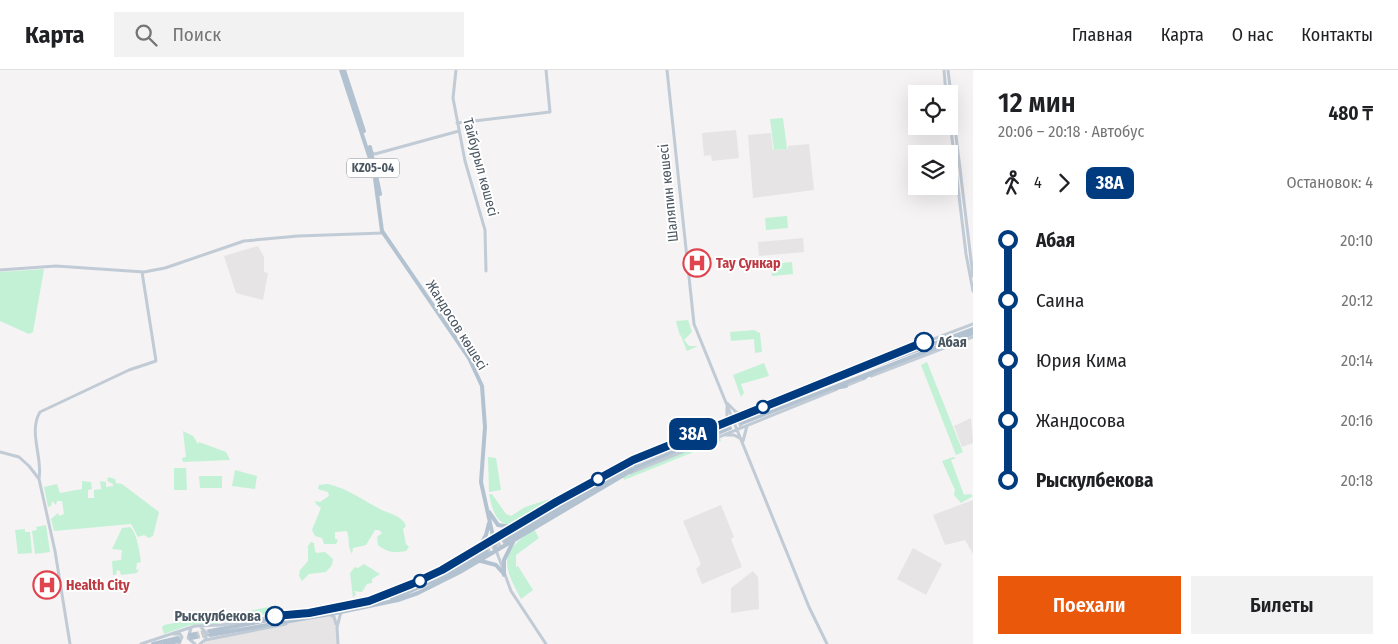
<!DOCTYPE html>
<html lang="ru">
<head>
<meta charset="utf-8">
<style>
	body { margin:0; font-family:"Fira Sans Condensed",sans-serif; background:#f2f2f2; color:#202124; height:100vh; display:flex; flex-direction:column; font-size:19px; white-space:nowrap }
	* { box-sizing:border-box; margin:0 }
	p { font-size:16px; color:#757577 }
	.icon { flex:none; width:28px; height:28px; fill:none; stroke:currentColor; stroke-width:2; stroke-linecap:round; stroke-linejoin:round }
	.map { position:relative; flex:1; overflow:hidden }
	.side { display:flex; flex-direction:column; background:#fff; width:425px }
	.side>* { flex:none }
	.badge { padding:0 10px; border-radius:8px; font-size:18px; line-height:32px }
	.fabs { position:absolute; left:908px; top:15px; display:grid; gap:10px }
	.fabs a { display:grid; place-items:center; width:50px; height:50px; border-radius:0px; background:#fff; box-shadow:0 5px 20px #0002; font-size:25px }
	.map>.badge { position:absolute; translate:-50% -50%; box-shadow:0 0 0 2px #fff }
	.legs { display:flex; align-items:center; gap:8px; height:55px; padding:0 25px; font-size:16px }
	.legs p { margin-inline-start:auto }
	.summary { display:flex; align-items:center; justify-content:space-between; height:85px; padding:0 25px }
	h1 { font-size:28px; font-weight:600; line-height:38px }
	.action { display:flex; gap:10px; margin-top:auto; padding:10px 25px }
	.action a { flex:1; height:58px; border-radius:0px; background:#ea580c; color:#fff; font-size:20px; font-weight:600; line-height:58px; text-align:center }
	.action a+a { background:#f2f2f2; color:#202124 }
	ul { padding:0 25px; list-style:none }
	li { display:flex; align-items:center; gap:18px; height:60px; font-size:19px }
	li i { display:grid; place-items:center; width:8px; height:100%; margin:0 6px; background:currentColor }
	li i::after { content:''; width:12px; height:12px; margin:-6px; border:4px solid; border-radius:50%; background:#fff }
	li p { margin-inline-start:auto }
	li:first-child i { background:linear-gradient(#0000 50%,currentColor 0) }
	li:last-child i { background:linear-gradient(currentColor 50%,#0000 0) }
	header { display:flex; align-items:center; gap:30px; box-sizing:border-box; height:70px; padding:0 25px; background:#fff; border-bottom:1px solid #e0e0e0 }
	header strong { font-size:24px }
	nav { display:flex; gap:28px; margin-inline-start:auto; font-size:18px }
	.search { width:350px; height:45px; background:#f2f2f2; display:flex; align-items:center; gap:12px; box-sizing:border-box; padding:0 18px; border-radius:0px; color:#757577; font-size:19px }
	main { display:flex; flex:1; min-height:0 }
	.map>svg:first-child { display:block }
	.education { fill:#e6e4e5 }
	.green { fill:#c3f1d5 }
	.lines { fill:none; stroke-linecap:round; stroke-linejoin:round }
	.primary-tunnel { stroke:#caccce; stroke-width:4; stroke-dasharray:4 2; stroke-linecap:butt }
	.secondary { stroke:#c1cbd6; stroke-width:3 }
	.primary { stroke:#b3c2d1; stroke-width:4 }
	.line-1-casing { stroke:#fff; stroke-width:11 }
	.line-1 { stroke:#003b80; stroke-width:8 }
	.stop-1-dot { fill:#fff; stroke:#003b80; stroke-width:2.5 }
	.labels { text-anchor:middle; stroke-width:4; stroke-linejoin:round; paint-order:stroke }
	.shield { fill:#fff; stroke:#808990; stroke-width:1 }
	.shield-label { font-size:12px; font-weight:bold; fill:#4a5661 }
	.street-label { font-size:14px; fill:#4a5661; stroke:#fff }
	.health-label { font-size:14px; font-weight:bold; fill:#be3a42; stroke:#fff; text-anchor:start }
	.stop-label { font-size:14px; font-weight:bold; fill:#4a5661; stroke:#fff; text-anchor:start }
</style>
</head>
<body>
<header>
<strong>Карта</strong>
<div class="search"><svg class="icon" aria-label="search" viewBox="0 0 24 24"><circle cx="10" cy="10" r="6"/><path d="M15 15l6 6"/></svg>Поиск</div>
<nav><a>Главная</a><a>Карта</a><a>О нас</a><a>Контакты</a></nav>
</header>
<main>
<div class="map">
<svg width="973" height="574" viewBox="0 0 973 574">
	<rect width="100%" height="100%" fill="#f5f3f3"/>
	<path class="education" d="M736,60L739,88L712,91L711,85L704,86L702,63Z
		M771,63L773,80L788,79V76L809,74L814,120L753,128L748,65Z
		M803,168L804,182L759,186L758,172Z
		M258,176L264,187V202L268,203L263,230L236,223L224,186Z
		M971,348L973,373L962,377L954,356Z
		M973,430V484L965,470L945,475L933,445Z
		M721,435L734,467L731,469L742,497L702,514L696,499L701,494L683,451Z
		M913,478L942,494L926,525L897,509Z
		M753,501L758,507L759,539L731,543V518Z
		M336,543L338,574H204L205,570Z"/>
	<path class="green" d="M783,48L787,79L774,80L770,49Z
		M787,146L788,158L766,160L765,148Z
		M792,192L793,204L772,206L771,194Z
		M44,199L33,262L29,264L0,251V202Z
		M688,250L692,262L684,270L689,276H698L687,281L681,266L684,264L680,266L676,251Z
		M754,260L760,263L762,282L755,283L754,269L731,271L730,262Z
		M927,292L963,382L956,385L921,295Z
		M764,293L769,306L741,314L744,323L741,327L733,305Z
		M183,361L193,366L198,374L199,372L226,382L230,390L183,392L182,388L186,387Z
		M720,368L721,371L624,410L623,407Z
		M488,387L496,388L501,420L489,422Z
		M953,387L956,388L951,390L964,425L970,424L973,426L961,433L954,425L955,420L942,391Z
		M174,398H186L187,420H174Z
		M235,400L257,406L255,419L232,416Z
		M199,406H222V418H200Z
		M108,407L115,409L116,413L122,414L159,442L153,466L149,468L144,465L138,467L131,454L54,461L51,449L58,443L59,446L64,444L62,431H57L56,435L52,431L51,436L48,437L44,417L57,414L60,423L82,419V411L91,412L92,419L88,420V428H94V420L101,419L100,411L106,412V417L113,416V414L107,411Z
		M328,414C349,419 362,430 380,439C389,444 402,445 406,456L403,459L406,474L409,477L406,481C395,483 387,483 378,475L377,467L382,463L379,460H375L366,475L353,478L352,484C347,475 350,470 347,461L335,462V469L338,470L336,474H324L322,468L315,466L312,460L321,438L316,434L315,431L320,432L329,426L328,422L318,419L319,415Z
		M489,424H492L506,444L511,446L525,437L553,428L554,430L508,455C494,451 492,437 489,424Z
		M46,455L50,482L35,484L32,461L37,460L36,457Z
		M130,457C137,463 140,483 141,492L137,493L136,500L139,499L137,503L121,505L120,501L117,500L116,505H113L112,491L121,490L122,480L112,479L122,458Z
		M25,459V462H30L32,483L18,484L15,460Z
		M534,459L539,468L516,485V497L518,496L533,520L521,529C502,494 499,483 534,459Z
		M311,472L314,473L315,481L317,483L325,482L333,489L332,495L326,502L309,504L302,511L299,506L300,500L308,491V476Z
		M364,494L380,504L372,509V513L367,514L362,522L354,521L356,524L353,528L350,503L355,497L358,498Z
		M270,537L281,540L279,542L223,551L222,545C239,545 254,539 270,537Z
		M198,548H219V552L218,554L190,555L164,564L162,557L164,555Z"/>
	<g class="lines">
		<path class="primary-tunnel" d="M486,479L503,468
			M487,482L505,471
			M195,564L210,561
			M196,567L208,565"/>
		<path class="secondary" d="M456,0L453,28L465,91L485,160L486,201
			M667,0L694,254L809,537L827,574
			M944,0L946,24
			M948,0L973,206
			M949,43L966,184L973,221
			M457,53L550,42L546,0
			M371,82L375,84L459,61
			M0,200L56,196L144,202L165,198L244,171L298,166L383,163
			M866,295L973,254
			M848,302L860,297
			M871,306L973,267
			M845,316L865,308
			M727,333L736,342L742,344
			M737,347L741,357
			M724,352L727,347V337
			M726,365H734L741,369
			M743,371L747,356
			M0,382L19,387L29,396L39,409L55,481L70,574
			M619,397L680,370L842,305
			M630,403L837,319
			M39,409C43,387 28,362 40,342L129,300L156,291L142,202
			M496,480L511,521L546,574
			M330,545L334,547L336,554
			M200,556L207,564L205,570L200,574
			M191,558L188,568L195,574
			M174,564H180L182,567L179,574
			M205,570L286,554
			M141,574L195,556L221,555L294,544
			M338,574L337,557L341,542"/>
		<path class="primary" d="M341,0L374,101L382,161L469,288L482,316L485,357L481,412L496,480
			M344,0L364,61
			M370,77L380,124
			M859,297L869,295
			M841,307L849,301
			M863,308L872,303
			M835,318L846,316
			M741,350L858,302L973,259
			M742,353L973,263
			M633,394L729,355
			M637,397L730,358
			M489,442L498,455L512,457
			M503,468L625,398
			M505,471L582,425L631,399
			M480,476L486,465L489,453
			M481,491L496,495L504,504
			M504,505V490L513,472
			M389,526L444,503L486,479
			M392,529L445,506L487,482
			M369,531C431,510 484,475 540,441C570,423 601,403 635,394
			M210,561L370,531
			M190,565L195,564
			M210,565L336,543L398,530L418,523L460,502L639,396
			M191,568L196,567
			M153,574L178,568
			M165,574L179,571"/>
	</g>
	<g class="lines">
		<g class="line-1-casing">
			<path id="line-1" d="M275,546L309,543L369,531L412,514L442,500L556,432L633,390L924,272"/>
		</g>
		<use href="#line-1" class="line-1"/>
	</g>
	<defs>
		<g id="hospital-ring" transform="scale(1.4375)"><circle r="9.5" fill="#fff" stroke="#e0444e" stroke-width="1.5"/><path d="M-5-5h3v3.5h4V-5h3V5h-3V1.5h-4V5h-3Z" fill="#e0444e"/></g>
	</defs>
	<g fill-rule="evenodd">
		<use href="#hospital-ring" x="697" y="193"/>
		<use href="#hospital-ring" x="47" y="515"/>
	</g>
	<g class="stop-1-dot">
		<circle cx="924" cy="272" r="9"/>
		<circle cx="763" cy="337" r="6"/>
		<circle cx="598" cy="409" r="6"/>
		<circle cx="420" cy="511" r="6"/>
		<circle cx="275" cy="546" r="9"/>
	</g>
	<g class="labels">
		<rect class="shield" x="347" y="88.5" width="52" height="19" rx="4"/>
		<g class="shield-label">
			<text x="373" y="102">KZ05-04</text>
		</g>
		<g class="street-label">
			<text transform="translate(481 97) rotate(75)" y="5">Тайбурыл көшесі</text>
			<text transform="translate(668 123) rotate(-96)" y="5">Шаляпин көшесі</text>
			<text transform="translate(457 255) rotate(58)" y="5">Жандосов көшесі</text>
		</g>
		<g class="health-label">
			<text x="716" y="198">Тау Сункар</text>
			<text x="66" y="520">Health City</text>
		</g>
		<g class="stop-label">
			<text x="938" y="277">Абая</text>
			<text x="261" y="551" text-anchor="end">Рыскулбекова</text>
		</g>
	</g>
</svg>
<div class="fabs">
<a><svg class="icon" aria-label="locate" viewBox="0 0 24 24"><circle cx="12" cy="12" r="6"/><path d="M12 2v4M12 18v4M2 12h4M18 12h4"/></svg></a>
<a><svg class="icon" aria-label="layers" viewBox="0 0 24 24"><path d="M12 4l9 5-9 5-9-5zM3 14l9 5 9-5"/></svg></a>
</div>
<b class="badge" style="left:693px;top:364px;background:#003b80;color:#fff">38А</b>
</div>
<section class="side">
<div class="summary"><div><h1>12 мин</h1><p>20:06 – 20:18 · Автобус</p></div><b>480 ₸</b></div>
<div class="legs"><svg class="icon" aria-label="walk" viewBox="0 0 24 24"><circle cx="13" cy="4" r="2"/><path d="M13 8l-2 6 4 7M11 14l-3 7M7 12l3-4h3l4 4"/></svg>4<svg class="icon" aria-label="forward" viewBox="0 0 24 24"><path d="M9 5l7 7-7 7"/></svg><b class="badge" style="background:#003b80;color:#fff">38А</b><p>Остановок: 4</p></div>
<ul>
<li><i style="color:#003b80"></i><b>Абая</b><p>20:10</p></li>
<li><i style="color:#003b80"></i><span>Саина</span><p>20:12</p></li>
<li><i style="color:#003b80"></i><span>Юрия Кима</span><p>20:14</p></li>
<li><i style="color:#003b80"></i><span>Жандосова</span><p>20:16</p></li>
<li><i style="color:#003b80"></i><b>Рыскулбекова</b><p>20:18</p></li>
</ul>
<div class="action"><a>Поехали</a><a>Билеты</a></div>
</section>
</main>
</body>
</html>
